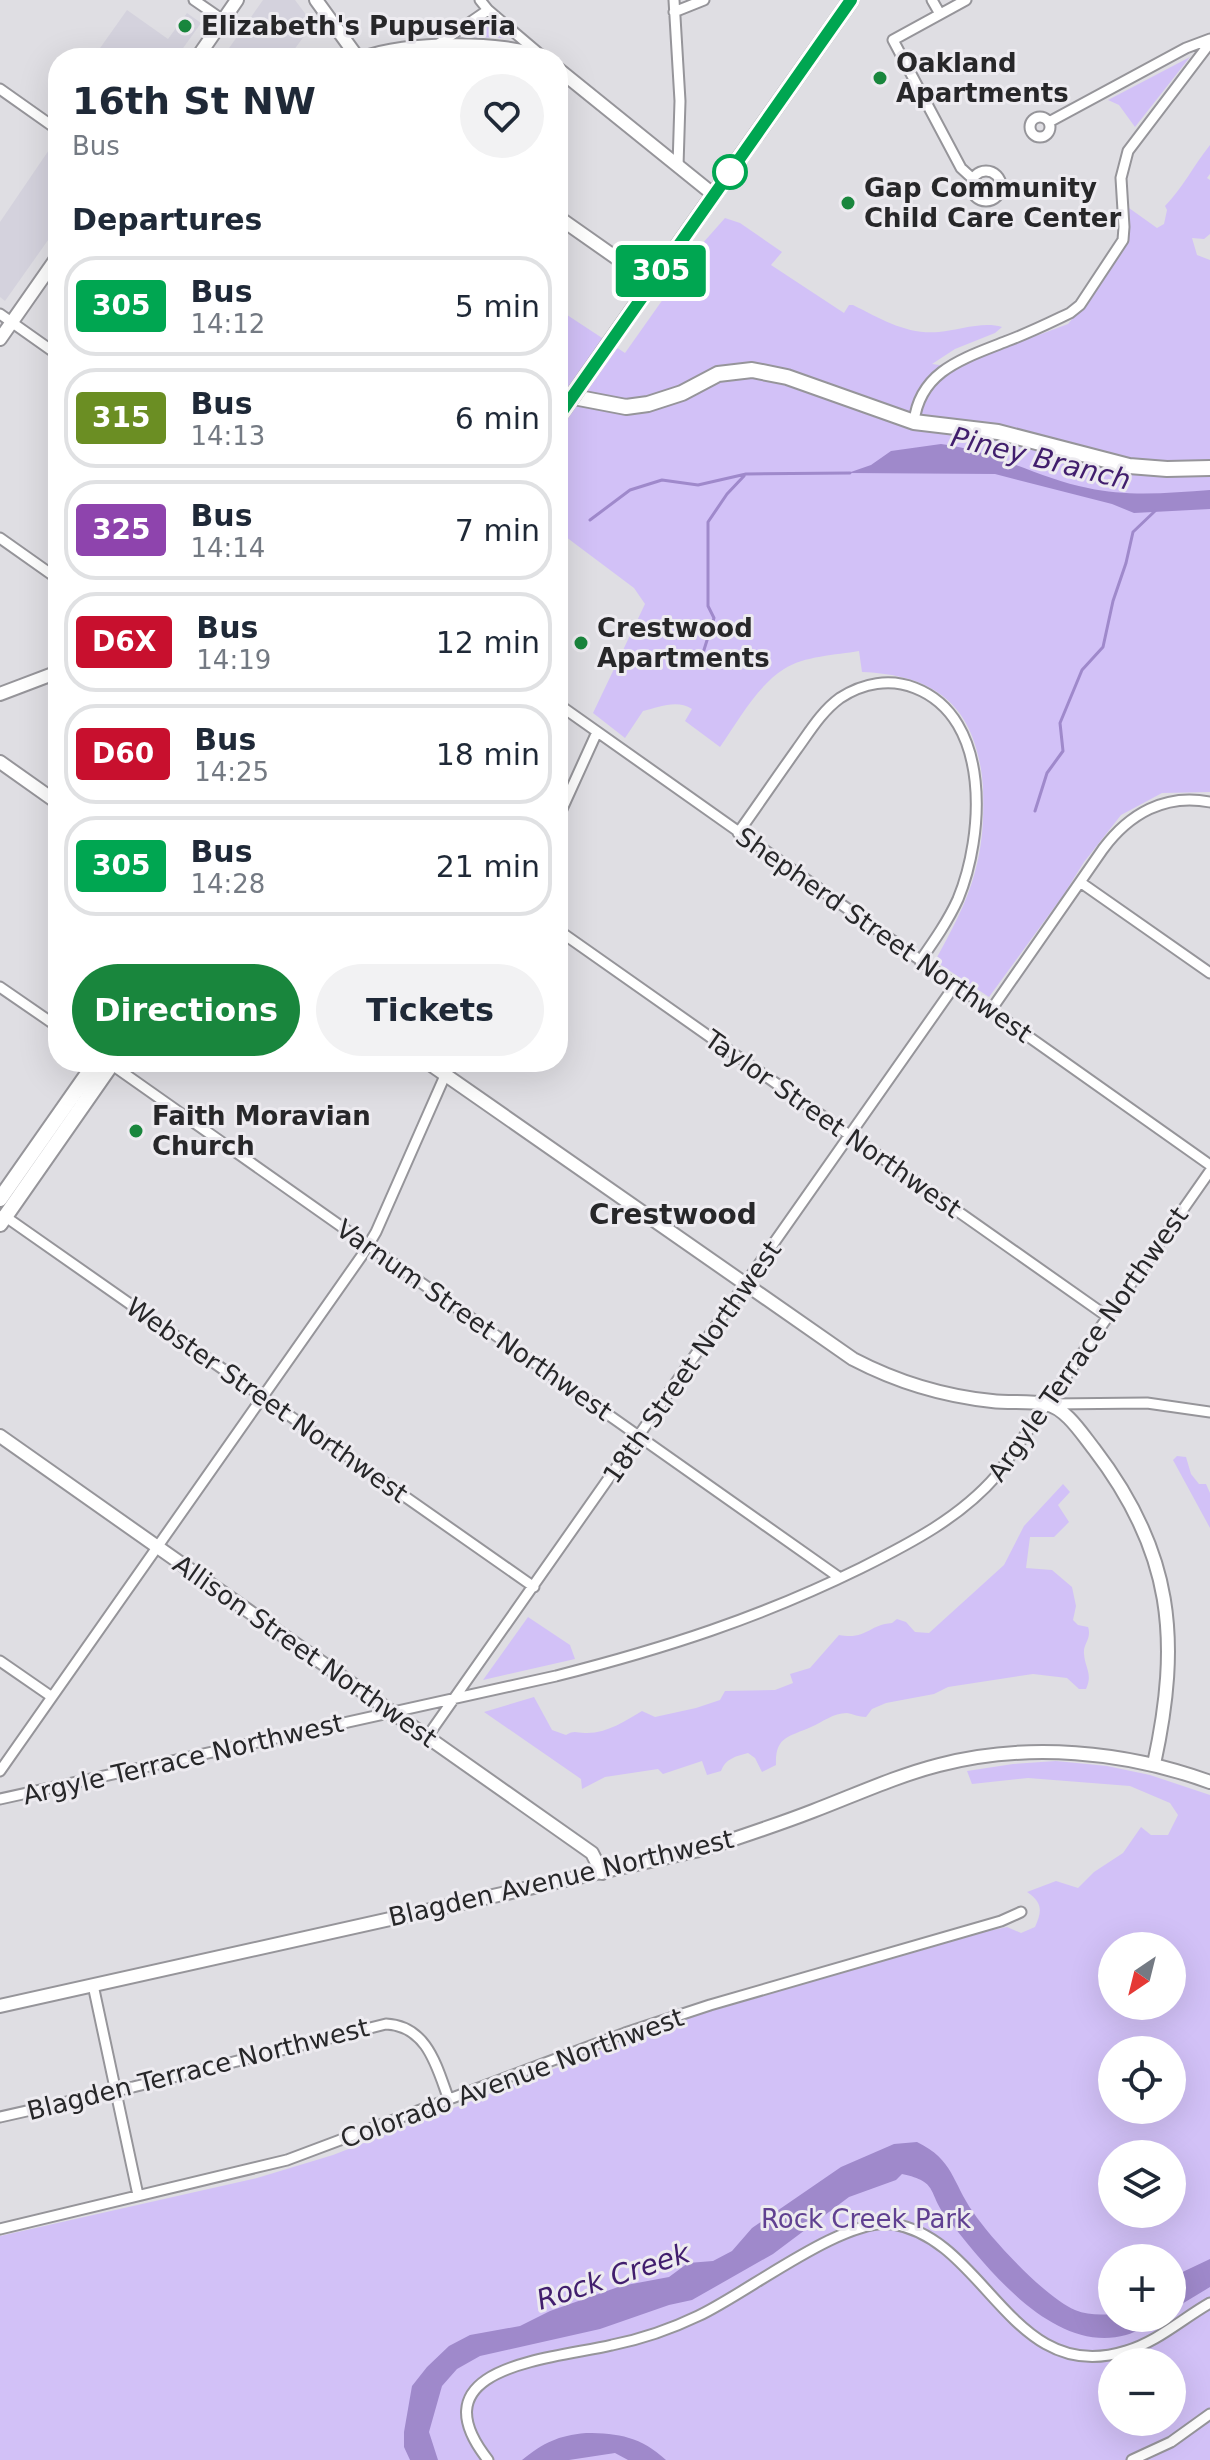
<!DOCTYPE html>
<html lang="en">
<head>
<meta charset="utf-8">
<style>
	body { margin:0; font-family:"DejaVu Sans",sans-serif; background:#f2f2f3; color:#1f2937; height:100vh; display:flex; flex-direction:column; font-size:30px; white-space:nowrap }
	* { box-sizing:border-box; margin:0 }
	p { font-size:26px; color:#747a83 }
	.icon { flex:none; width:44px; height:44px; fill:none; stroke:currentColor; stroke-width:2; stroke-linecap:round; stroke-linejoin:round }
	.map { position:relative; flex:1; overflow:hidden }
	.details { position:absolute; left:48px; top:48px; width:520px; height:1024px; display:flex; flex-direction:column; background:#fff; border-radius:32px; box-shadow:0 8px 32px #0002 }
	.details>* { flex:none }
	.badge { padding:0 16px; border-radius:6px; font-size:28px; line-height:52px }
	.needle { width:52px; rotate:215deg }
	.buttons { position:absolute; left:1098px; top:1932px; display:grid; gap:16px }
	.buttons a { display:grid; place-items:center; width:88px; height:88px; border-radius:50%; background:#fff; box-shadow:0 8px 32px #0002; font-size:40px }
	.map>.badge { position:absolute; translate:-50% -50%; box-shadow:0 0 0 4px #fff }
	h2 { padding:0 24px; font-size:30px; line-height:72px }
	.round { display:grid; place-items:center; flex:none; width:84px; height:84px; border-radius:42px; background:#f2f2f3 }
	.overview { display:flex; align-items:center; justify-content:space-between; height:136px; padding:0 24px }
	h1 { font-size:38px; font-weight:800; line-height:60px }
	.primary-button { display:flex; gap:16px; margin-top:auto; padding:16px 24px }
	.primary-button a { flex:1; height:92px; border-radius:48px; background:#19863d; color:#fff; font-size:32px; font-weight:800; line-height:92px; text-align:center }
	.primary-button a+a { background:#f2f2f3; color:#1f2937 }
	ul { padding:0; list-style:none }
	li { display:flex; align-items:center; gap:24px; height:100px; margin:0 16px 12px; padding:0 8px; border:4px solid #e0e1e3; border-radius:32px }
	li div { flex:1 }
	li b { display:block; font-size:30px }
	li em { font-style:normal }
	li .badge { min-width:88px; font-weight:700; text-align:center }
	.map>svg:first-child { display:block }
	.built { fill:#d4d2dd }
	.green { fill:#d2c1f7; fill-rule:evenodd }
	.water { fill:#9f89cb }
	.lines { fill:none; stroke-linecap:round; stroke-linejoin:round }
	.stream { stroke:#9f89cb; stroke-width:3 }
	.street-casing { stroke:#96959a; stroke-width:13 }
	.secondary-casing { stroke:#96959a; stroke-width:16 }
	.primary-casing { stroke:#96959a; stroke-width:18 }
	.street { stroke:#fff; stroke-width:9 }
	.secondary { stroke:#fff; stroke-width:12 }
	.primary { stroke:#fff; stroke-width:14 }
	.primary-bridge-casing { stroke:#96959a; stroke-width:18; stroke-linecap:butt }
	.primary-bridge { stroke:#fff; stroke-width:14 }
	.line-casing { stroke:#fff; stroke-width:18 }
	.line { stroke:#00a651; stroke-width:12 }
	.poi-dot { fill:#19863d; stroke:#edebf0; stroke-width:3 }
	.stop-dot { fill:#fff; stroke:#00a651; stroke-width:4 }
	.labels { text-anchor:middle; stroke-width:6; stroke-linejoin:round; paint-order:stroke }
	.poi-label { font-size:26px; font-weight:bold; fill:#272729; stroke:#edebf0; text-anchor:start }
	.street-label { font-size:26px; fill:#272729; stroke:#edebf0 }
	.park-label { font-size:26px; fill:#604091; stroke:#edebf0 }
	.water-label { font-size:28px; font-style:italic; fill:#411e6d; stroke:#edebf0 }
	.neighbourhood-label { font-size:28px; font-weight:bold; fill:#272729; stroke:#edebf0 }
</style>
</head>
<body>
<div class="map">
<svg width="1210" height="2460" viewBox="0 0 1210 2460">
	<rect width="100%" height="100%" fill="#dfdee3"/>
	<path class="built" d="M263,0H295L313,24L288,58H222Z
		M127,10L168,39L187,13L201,23L176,58H93Z
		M53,144L58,148V226L5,301L0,297V222Z"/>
	<path class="green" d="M489,19L505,31L504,38L470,37V31Z
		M1190,57L1135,127L1119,105L1108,100Z
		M1210,145V174L1207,178L1210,180V234L1204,239L1192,238L1197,255L1210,260V792L1162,793L1121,815L1084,862L1064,894L989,997L935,961C950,933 967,903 975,872C983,843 984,817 983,787C977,709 939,675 862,672L859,651C836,655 804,656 784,669C757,686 738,721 720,747L685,721L692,709C677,699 659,707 643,711L625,738L593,713L645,604L634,588L558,531V309L625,353L702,244L725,218L740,223L782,252L771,265L844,313L849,305H853C881,319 907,335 939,332C959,330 983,321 1002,327L995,333L955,349L932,364L954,367L1068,324L1094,293L1123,251L1129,208L1157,228L1164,224L1167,210L1165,206C1182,189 1194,165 1210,145Z
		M1177,1456L1186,1457L1191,1474L1199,1484H1206L1210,1493V1528L1173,1460Z
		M1063,1484L1070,1492L1058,1505L1069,1522L1054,1537H1030L1026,1568L1052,1570L1072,1587L1076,1606L1073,1620L1078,1625L1088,1627C1092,1639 1083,1643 1084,1654C1085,1668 1093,1674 1086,1689H1079L1067,1678L1033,1674L948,1687L934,1694L886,1703L872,1709L866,1717C859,1717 853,1714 847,1713C833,1713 823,1722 811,1727C789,1737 775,1736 776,1765L762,1772L755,1758L748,1753C736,1756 725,1759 721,1771L707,1775L702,1761L663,1774L658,1769L605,1777L582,1789L581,1779L484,1712L534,1697L552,1730L566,1735C575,1730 576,1733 585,1733C606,1734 625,1721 642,1711L655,1717L696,1708L720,1700L725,1691L775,1690L793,1683L790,1674L810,1668L839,1635C867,1640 868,1625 892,1623L897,1619L906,1622L915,1632L929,1633L1004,1565L1024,1526Z
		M528,1617L570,1645L575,1659L483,1680Z
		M1056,1761L1107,1766L1150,1775L1210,1795V2460H0V2236L257,2178L333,2155L615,2045L704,2013L988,1931L1007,1927L1021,1933L1035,1927C1042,1911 1043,1903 1027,1892L1056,1881L1078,1888L1094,1872L1123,1853L1141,1827L1151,1835H1168L1178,1815L1170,1803L1130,1786L1028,1778L972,1784L967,1771L1013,1764ZM1112,1946H1172V2006H1112ZM1112,2050H1172V2110H1112ZM1112,2154H1172V2214H1112ZM1112,2258H1172V2318H1112ZM1112,2362H1172V2422H1112Z"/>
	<path class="water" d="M941,444C992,450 1038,478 1088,488C1127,497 1170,493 1210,490V509L1134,513L1112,504L995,474L848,473L871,465L891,451Z
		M917,2142C954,2160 952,2182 973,2212C992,2240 1045,2297 1075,2310C1087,2315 1100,2315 1112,2314V2318H1158C1148,2324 1137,2332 1126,2335C1053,2355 986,2267 947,2218C927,2193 940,2182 902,2174L896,2180L849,2197L773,2254L692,2300L669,2305L600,2329L480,2356L457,2369L442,2386L429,2432L438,2460H410L404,2447V2432L412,2386L427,2367L449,2346L470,2335L520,2326L550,2311L621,2286L669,2277L688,2263L713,2261L732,2251L752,2228L841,2167L894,2144Z
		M1210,2259V2287L1172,2310V2277Z
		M586,2433C619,2433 641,2437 666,2460H628L615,2453L569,2460H522C545,2442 557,2436 586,2433Z"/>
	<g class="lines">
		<path class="stream" d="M590,520L630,490L662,480L698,485L746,474L850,473
			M703,653L714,618L708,606V522L727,494L744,476
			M1035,811L1047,773L1063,751L1060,723L1082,670L1103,647L1113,601L1126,563L1133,532L1155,511"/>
		<g class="street-casing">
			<path id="street" d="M194,0L223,20
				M480,0L488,10L542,56
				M674,0L680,101L678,166
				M932,0L940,14
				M966,0L893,40L961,168L973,179
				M674,12L704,0
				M437,45L488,10
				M0,89L58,130
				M1030 127a10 10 0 1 1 20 0a10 10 0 1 1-20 0Z
				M1049,122L1186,48L1210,39
				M971 186a15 15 0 1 1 30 0a15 15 0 1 1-30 0Z
				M0,314L58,355
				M914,422C920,370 965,358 1007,341C1029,333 1049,323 1070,313L1080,305L1123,240L1124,227L1121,178L1128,151L1210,43
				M0,538L58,579
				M558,704L1210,1165
				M558,818L597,732
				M738,833C758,805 777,777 797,749C810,731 822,711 840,698C863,683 890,678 915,688C992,718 984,836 958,899C948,921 934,941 920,961
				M1080,882L1210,973
				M558,930L1108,1317
				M0,987L58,1027
				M991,1010L1103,849C1129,814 1165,793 1210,802
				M108,1062L840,1578
				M3,1215L534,1587
				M1051,1404L1147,1403L1210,1412
				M0,1661L52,1697
				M427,1737L955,985
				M0,1771L363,1254L376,1232L451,1062
				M0,1799L556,1676C666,1648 759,1618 861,1568C911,1543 961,1517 997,1475L1210,1171
				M93,1985L138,2195
				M0,2117L133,2087L386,2024C428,2026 437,2068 449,2100
				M0,2229L287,2160L625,2033L710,2005L1001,1921L1021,1912
				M488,2460C413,2365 554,2359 612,2345C642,2339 671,2329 698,2316C746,2294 844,2216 893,2224C986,2239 1012,2387 1126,2351C1157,2342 1182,2319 1210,2303
				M1132,2460L1171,2442L1210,2414"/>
		</g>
		<g class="secondary-casing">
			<path id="secondary" d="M316,0L358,58
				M197,58L237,0
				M364,58C402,42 507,40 544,58
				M558,69L714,195
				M558,217L652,283
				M0,339L58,256
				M0,694L58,672
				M0,762L58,803
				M427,1062L853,1359C897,1382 943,1396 992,1401C1008,1403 1031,1401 1046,1404C1066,1408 1082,1434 1094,1449C1173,1552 1181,1640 1154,1764
				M0,1436L592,1853L602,1873
				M0,2006L704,1849C740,1837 777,1825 813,1811C855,1795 896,1776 939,1765C1027,1742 1125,1751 1210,1782"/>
		</g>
		<g class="primary-casing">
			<path id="primary" d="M609,344L851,0
				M558,394L626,407L648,404L682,393L718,374L752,370L787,377L914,422L998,432L1129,466L1167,469L1210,468
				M0,1199L96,1062
				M0,1224L113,1062"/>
		</g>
		<use href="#street" class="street"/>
		<use href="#secondary" class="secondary"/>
		<use href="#primary" class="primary"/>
		<g class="primary-bridge-casing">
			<path id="primary-bridge" d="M558,417L609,344"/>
		</g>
		<use href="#primary-bridge" class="primary-bridge"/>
	</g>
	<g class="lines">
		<g class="line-casing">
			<path id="line" d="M558,417L851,0"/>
		</g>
		<use href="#line" class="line"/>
	</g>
	<g class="poi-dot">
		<circle cx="185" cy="26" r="8"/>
		<circle cx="880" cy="78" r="8"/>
		<circle cx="848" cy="203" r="8"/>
		<circle cx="581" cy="643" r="8"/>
		<circle cx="136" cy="1131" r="8"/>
	</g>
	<circle class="stop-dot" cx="730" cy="172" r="16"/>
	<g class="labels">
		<g class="poi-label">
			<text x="201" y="35">Elizabeth's Pupuseria</text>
			<text x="896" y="72">Oakland<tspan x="896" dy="30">Apartments</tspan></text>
			<text x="864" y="197">Gap Community<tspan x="864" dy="30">Child Care Center</tspan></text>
			<text x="597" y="637">Crestwood<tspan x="597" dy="30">Apartments</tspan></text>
			<text x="152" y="1125">Faith Moravian<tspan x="152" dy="30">Church</tspan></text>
		</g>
		<g class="street-label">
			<text transform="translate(884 935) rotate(35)" y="9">Shepherd Street Northwest</text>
			<text transform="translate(833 1124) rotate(35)" y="9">Taylor Street Northwest</text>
			<text transform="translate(474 1320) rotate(35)" y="9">Varnum Street Northwest</text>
			<text transform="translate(1088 1344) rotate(-55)" y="9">Argyle Terrace Northwest</text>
			<text transform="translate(692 1362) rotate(-55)" y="9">18th Street Northwest</text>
			<text transform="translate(267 1400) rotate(35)" y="9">Webster Street Northwest</text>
			<text transform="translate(305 1651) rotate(35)" y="9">Allison Street Northwest</text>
			<text transform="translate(183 1759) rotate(-13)" y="9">Argyle Terrace Northwest</text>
			<text transform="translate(561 1878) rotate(-13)" y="9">Blagden Avenue Northwest</text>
			<text transform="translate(198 2069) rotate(-14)" y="9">Blagden Terrace Northwest</text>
			<text transform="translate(512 2078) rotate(-20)" y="9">Colorado Avenue Northwest</text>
		</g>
		<g class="park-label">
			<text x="866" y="2228">Rock Creek Park</text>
		</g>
		<g class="water-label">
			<text transform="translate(1041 458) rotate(14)" y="10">Piney Branch</text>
			<text transform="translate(613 2276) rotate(-18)" y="10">Rock Creek</text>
		</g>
		<g class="neighbourhood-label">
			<text x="673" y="1224">Crestwood</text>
		</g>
	</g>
</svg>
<div class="buttons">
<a><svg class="needle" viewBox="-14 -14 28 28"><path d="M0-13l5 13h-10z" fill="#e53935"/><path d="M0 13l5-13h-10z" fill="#747a83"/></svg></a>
<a><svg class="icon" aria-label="locate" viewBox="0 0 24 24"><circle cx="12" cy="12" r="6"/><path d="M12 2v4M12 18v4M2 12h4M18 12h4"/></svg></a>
<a><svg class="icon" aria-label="layers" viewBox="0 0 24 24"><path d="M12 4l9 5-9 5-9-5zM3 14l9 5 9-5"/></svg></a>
<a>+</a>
<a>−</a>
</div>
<b class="badge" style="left:661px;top:271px;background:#00a651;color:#fff">305</b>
<section class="details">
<div class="overview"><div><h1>16th St NW</h1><p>Bus</p></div><a class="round"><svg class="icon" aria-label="heart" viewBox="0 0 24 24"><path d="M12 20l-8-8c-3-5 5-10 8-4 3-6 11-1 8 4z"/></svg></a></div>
<h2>Departures</h2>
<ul>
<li><span class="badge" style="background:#00a651;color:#fff">305</span><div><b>Bus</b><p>14:12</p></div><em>5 min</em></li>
<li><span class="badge" style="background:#6b8e23;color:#fff">315</span><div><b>Bus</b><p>14:13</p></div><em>6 min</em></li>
<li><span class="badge" style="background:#8e44ad;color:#fff">325</span><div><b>Bus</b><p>14:14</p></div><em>7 min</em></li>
<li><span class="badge" style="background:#c8102e;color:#fff">D6X</span><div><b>Bus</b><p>14:19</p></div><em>12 min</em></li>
<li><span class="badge" style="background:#c8102e;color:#fff">D60</span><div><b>Bus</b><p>14:25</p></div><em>18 min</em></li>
<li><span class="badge" style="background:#00a651;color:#fff">305</span><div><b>Bus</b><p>14:28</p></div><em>21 min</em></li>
</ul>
<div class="primary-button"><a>Directions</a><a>Tickets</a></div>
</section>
</div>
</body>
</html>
